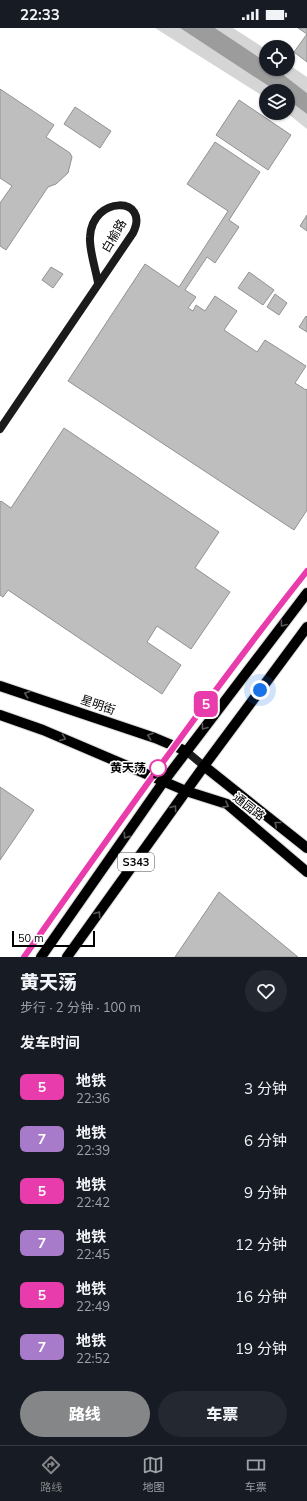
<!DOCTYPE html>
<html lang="zh">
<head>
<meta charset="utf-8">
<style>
	body { margin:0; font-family:Mulish,"Noto Sans SC",sans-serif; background:#242831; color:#f1f3f6; height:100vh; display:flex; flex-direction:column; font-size:15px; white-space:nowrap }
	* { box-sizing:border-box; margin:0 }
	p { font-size:13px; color:#9ea1a6 }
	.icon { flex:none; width:22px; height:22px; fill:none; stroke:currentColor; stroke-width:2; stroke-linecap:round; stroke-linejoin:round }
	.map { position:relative; height:929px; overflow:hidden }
	.side { display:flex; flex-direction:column; background:#171b24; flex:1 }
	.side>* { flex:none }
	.badge { padding:0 8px; border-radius:6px; font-size:14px; line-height:26px }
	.controls { position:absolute; left:259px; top:12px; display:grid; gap:8px }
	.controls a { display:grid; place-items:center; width:36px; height:36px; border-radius:50%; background:#171b24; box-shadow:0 1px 3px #0004; font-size:20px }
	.scale { position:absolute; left:12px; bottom:10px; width:83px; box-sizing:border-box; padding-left:4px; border:2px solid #000; border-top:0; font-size:11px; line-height:14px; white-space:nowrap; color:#000; -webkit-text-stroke:3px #fff; paint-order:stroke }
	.you { position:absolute; width:20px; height:20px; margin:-10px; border:3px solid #fff; border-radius:50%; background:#1a73e8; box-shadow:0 0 0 6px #1a73e833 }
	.map>.badge { position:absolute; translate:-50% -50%; box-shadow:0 0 0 2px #fff }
	h2 { padding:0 20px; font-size:15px; line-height:36px }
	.round { display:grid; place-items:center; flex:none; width:42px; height:42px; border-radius:21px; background:#242831 }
	.head { display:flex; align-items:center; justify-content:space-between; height:68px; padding:0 20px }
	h1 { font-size:19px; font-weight:800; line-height:30px }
	.button { display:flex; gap:8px; margin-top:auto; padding:8px 20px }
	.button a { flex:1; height:46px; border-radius:24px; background:#858687; color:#fff; font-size:16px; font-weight:800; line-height:46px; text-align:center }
	.button a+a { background:#242831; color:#f1f3f6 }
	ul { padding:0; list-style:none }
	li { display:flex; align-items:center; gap:12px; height:52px; padding:0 20px }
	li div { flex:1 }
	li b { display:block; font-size:15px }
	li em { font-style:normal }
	li .badge { min-width:44px; font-weight:700; text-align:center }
	.status { display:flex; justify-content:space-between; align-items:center; height:28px; padding:0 20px; background:#171b24; direction:ltr }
	.status svg { height:11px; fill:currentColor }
	.tab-bar { display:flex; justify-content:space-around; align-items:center; height:56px; border-top:1px solid #363941; background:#171b24; font-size:11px; color:#9ea1a6 }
	.tab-bar a { display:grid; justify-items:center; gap:2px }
	.tab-bar .active { color:#858687 }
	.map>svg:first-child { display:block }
	.green { fill:#d5d5d5 }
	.water { fill:#9c9c9c }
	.building { fill:#bebebe; stroke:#929292 }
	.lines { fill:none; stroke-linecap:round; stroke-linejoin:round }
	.primary-casing { stroke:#dbdbdb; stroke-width:12 }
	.secondary { stroke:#1b1b1b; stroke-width:8 }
	.primary { stroke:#000; stroke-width:10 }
	.oneway { stroke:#595959 }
	.line-casing { stroke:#fff; stroke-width:9 }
	.line { stroke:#e93cac; stroke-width:6 }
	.walk { stroke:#000; stroke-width:4; stroke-dasharray:0 7.2 }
	.stop-dot { fill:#fff; stroke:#e93cac; stroke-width:2 }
	.labels { text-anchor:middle; stroke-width:3; stroke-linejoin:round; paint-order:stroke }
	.shield { fill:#fff; stroke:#4c4c4c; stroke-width:1 }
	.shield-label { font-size:11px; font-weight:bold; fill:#000 }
	.street-label { font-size:12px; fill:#000; stroke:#fff }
	.stop-label { font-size:12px; font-weight:bold; fill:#000; stroke:#fff; text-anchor:end }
</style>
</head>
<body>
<div class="status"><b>22:33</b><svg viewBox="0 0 49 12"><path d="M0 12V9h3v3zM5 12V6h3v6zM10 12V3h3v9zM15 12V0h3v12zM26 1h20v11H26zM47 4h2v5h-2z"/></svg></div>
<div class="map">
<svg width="307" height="929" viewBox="0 0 307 929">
	<rect width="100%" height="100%" fill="#fff"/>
	<path class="green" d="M155,0H180L276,63H266V70Z
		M215,0H233L264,20L266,21V34Z
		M288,36L307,49V65L276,41H288Z
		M288,72L307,86V101L287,85Z"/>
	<path class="water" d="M180,0H215L266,34V41H276L307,65V86L288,72V63H276Z"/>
	<path class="building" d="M298,0H307V34L294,24L307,6Z
		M0,61L54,97L46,109L70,125L72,129L68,145L56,156L48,159L6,222L0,218V175L12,158L0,150Z
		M239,72L291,107L268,142L216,107Z
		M75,79L111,103L100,120L64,96Z
		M215,114L260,144L229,192L239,199L215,235L207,229L185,262L196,269L188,280L193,283L196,277L205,283L215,268L237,283L224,302L257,324L265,312L306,338L295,355L306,362L307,361V482L294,502L68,353L145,236L179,259L228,183L187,156Z
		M307,187V203L300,198Z
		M51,239L63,246L53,260L42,252Z
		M249,244L274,262L263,277L238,260Z
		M275,266L287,275L279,287L267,279Z
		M306,288L307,289V304L299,299Z
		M64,400L219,504L195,540L230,564L191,621L157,598L147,614L181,637L162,666L8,562L3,569L0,567V474L1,473L11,480Z
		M0,759L34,782L0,832Z
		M219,864L298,929H175Z"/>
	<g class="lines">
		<g class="primary-casing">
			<path id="primary" d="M0,658L155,710L186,723
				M0,687L43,702L186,763L227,776L307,844
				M204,738L307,820
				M41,929L164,753L307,565
				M67,929L204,738L307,599"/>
		</g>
		<path class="secondary" d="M0,401L133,205C151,168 92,167 90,209C89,222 96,242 98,255
			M186,723L204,738"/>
		<use href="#primary" class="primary"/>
	</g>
	<defs><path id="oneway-chevron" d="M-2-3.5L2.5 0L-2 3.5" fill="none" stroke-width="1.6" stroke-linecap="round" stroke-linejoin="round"/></defs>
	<g class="oneway">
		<use href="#oneway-chevron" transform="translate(283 596) rotate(127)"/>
		<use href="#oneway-chevron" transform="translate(27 666) rotate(-161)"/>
		<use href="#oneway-chevron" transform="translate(204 699) rotate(127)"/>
		<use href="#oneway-chevron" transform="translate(150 708) rotate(-161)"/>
		<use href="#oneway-chevron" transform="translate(63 710) rotate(23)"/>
		<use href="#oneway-chevron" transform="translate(226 777) rotate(28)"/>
		<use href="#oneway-chevron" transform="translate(174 780) rotate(-54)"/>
		<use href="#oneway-chevron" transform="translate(277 796) rotate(-141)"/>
		<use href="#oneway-chevron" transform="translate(126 808) rotate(125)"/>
		<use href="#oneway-chevron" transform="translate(98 886) rotate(-54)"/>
	</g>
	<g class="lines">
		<g class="line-casing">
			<path id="line" d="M24,929C116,799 208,668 307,543"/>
		</g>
		<use href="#line" class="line"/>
		<path class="walk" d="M158,740L151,747L186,763L260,662"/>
	</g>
	<circle class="stop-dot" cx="158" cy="740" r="8"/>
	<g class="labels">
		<rect class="shield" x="118" y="825" width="36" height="18" rx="3"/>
		<g class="shield-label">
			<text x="136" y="838">S343</text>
		</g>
		<g class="street-label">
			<text transform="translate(114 208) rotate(-60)" y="4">白榆路</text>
			<text transform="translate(98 677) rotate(19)" y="4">星明街</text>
			<text transform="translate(249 779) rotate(38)" y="4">通园路</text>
		</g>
		<g class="stop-label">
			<text x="146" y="744">黄天荡</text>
		</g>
	</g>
</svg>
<div class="controls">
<a><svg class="icon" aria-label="locate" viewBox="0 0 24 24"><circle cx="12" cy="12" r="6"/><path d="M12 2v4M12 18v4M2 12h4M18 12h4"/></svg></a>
<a><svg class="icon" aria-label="layers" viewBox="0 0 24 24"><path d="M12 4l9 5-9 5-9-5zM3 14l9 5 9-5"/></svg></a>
</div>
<div class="scale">50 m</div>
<div class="you" style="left:260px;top:662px"></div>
<b class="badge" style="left:206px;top:676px;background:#e93cac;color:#fff">5</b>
</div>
<section class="side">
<div class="head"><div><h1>黄天荡</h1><p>步行 · 2 分钟 · 100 m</p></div><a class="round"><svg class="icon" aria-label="heart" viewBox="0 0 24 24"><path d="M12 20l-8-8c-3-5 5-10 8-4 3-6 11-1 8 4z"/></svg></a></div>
<h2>发车时间</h2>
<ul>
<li><span class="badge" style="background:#e93cac;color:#fff">5</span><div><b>地铁</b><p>22:36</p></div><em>3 分钟</em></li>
<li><span class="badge" style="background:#a77bca;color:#fff">7</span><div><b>地铁</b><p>22:39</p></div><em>6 分钟</em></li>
<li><span class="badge" style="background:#e93cac;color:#fff">5</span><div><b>地铁</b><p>22:42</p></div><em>9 分钟</em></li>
<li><span class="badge" style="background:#a77bca;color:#fff">7</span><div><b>地铁</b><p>22:45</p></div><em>12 分钟</em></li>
<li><span class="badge" style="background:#e93cac;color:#fff">5</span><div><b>地铁</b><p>22:49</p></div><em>16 分钟</em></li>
<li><span class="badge" style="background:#a77bca;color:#fff">7</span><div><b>地铁</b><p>22:52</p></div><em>19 分钟</em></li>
</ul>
<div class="button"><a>路线</a><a>车票</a></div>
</section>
<nav class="tab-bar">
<a class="active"><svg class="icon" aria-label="directions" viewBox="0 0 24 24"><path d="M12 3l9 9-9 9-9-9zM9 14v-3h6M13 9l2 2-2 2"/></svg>路线</a>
<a><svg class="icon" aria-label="map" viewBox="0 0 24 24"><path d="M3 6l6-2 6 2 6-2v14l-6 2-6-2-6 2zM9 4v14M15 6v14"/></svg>地图</a>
<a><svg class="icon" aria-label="tickets" viewBox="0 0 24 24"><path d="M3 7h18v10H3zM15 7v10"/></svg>车票</a>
</nav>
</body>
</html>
